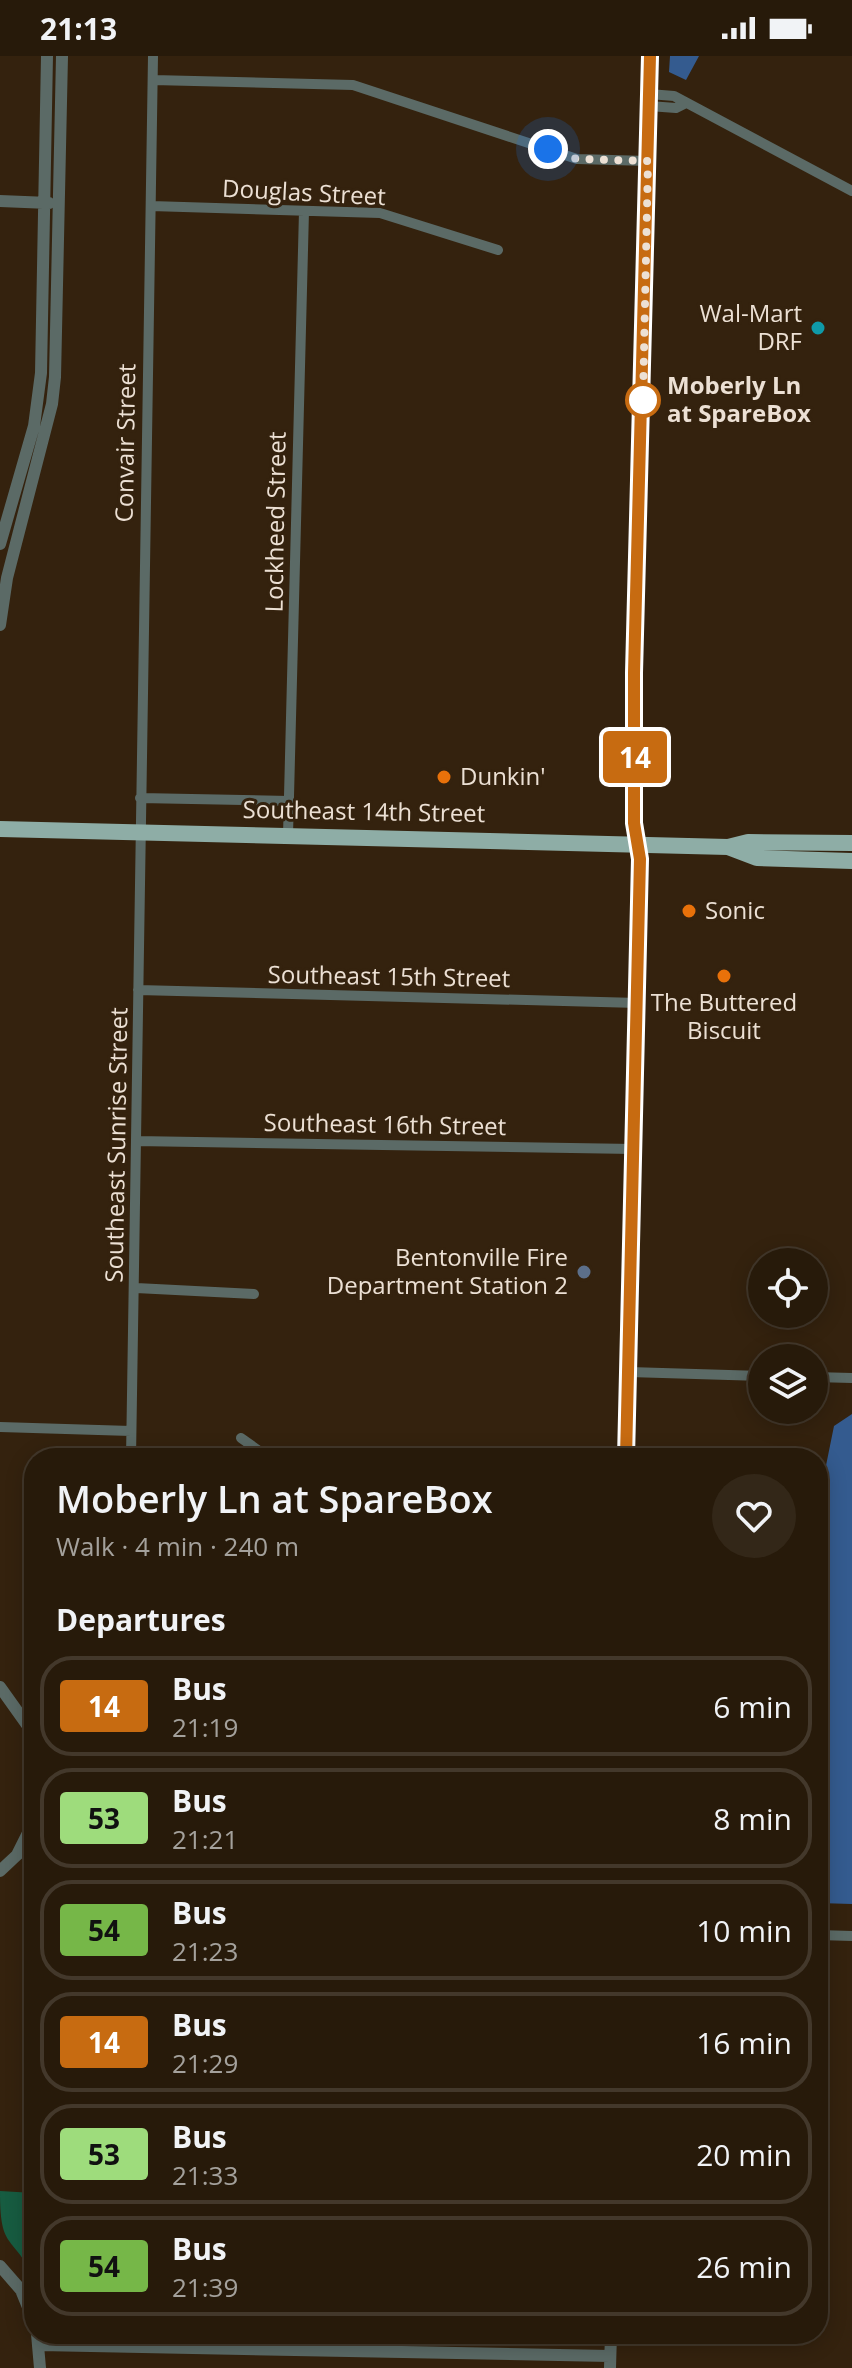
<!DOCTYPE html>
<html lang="en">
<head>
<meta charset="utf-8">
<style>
	body { margin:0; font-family:"Open Sans",sans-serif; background:#332718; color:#f1f3f6; height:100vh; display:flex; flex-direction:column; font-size:30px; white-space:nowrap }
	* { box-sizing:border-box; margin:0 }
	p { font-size:26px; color:#a4a19c }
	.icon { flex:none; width:44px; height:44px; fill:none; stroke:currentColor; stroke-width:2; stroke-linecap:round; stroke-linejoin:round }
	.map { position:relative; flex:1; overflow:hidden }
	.drawer { position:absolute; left:24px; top:1392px; width:804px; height:896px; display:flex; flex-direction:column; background:#271a0a; border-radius:32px; box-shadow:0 4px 20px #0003,0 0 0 2px #43382b }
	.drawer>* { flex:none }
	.badge { padding:0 16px; border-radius:6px; font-size:28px; line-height:52px }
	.fabs { position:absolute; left:748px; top:1192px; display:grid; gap:16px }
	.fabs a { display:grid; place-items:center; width:80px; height:80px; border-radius:50%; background:#271a0a; box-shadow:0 4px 20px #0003,0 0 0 2px #43382b; font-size:40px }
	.you { position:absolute; width:40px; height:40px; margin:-20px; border:6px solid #fff; border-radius:50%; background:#1a73e8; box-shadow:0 0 0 12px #1a73e833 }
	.map>.badge { position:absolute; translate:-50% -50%; box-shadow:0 0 0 4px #fff }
	h2 { padding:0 32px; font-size:30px; line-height:72px }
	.round { display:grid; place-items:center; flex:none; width:84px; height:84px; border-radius:42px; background:#332718 }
	.overview { display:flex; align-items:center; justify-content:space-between; height:136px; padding:0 32px }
	h1 { font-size:38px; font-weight:600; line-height:60px }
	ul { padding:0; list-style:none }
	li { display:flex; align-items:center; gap:24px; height:100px; margin:0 16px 12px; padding:0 16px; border:4px solid #43382b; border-radius:32px }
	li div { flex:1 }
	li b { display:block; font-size:30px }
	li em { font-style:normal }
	li .badge { min-width:88px; font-weight:700; text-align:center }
	.status { display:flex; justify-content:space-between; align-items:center; height:56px; padding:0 40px; background:#271a0a; direction:ltr }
	.status svg { height:22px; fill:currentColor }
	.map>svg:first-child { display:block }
	.green { fill:#175c41 }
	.water { fill:#345b8f }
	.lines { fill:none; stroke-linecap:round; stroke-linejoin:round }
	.minor { stroke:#5b6a66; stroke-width:10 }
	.tertiary { stroke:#5b6a66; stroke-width:12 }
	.primary { stroke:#8eada6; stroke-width:16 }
	.line-casing { stroke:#fff; stroke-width:18 }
	.line { stroke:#c76b11; stroke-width:12 }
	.walk { stroke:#ece0d4; stroke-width:8; stroke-dasharray:0 14.4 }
	.culture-dot { fill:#0f9aa8; stroke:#34220e; stroke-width:3 }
	.stop-dot { fill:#fff; stroke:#c76b11; stroke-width:4 }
	.food-dot { fill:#e8710a; stroke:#34220e; stroke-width:3 }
	.service-dot { fill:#5c6f8a; stroke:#34220e; stroke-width:3 }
	.labels { text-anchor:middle; stroke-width:6; stroke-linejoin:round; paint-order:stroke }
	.street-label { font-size:24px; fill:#ece0d4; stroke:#34220e }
	.poi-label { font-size:24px; fill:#ece0d4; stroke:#34220e; text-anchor:end }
	.stop-label { font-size:24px; font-weight:bold; fill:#ece0d4; stroke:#34220e; text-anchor:start }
</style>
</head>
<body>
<div class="status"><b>21:13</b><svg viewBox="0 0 49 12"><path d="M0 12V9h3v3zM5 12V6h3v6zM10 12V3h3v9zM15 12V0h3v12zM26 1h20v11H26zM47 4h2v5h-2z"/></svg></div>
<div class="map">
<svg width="852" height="2312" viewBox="0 0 852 2312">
	<rect width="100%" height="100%" fill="#34220e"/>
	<path class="green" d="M0,2135L34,2137V2220C10,2177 0,2193 0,2135Z"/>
	<path class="water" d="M670,0H699L686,24L669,16Z
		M852,1358V1848L818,1847V1449L834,1370Z"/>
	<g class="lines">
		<path class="minor" d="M153,24L353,29L577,103L648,105
			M649,38L674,40L852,135
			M649,50L676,52L684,48
			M151,150L380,157L498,194
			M140,742L289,745
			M288,779L304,155
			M138,934L638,947
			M136,1085L634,1093
			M136,1232L254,1238
			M629,1316L762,1320
			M814,1321L852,1322
			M0,1371L131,1375
			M241,1382L269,1402
			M131,1402L153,0
			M818,1879L852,1880"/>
		<path class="tertiary" d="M0,145L49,147
			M0,488L34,370L41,317L47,0
			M0,569L7,522L52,348L55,321L62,0
			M626,1402L640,803L634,767V638L650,0
			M0,1631L30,1673L34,1692
			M0,1815L17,1799L34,1765
			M0,2210L21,2234L34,2266
			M37,2278L40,2312
			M40,2289L610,2300
			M610,2312L611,2278"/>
		<path class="primary" d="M0,773L728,791L748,786L852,787
			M728,791L757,802L852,805"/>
	</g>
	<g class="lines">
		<g class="line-casing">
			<path id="line" d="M626,1402L640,803L634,767V617L650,0"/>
		</g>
		<use href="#line" class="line"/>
		<path class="walk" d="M548,93L577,103L648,105L643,344"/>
	</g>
	<circle class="culture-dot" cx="818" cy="272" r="8"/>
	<circle class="stop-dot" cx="643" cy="344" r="16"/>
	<g class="food-dot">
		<circle cx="444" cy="721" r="8"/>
		<circle cx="689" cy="855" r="8"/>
		<circle cx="724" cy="920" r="8"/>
	</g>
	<circle class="service-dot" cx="584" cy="1216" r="8"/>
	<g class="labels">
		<g class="street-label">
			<text transform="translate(304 137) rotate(3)" y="8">Douglas Street</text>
			<text transform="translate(126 387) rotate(-89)" y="8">Convair Street</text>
			<text transform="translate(276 466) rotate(-89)" y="8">Lockheed Street</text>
			<text transform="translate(364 756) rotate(1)" y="8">Southeast 14th Street</text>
			<text transform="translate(389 921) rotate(1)" y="8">Southeast 15th Street</text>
			<text transform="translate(385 1069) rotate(1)" y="8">Southeast 16th Street</text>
			<text transform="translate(117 1089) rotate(-89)" y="8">Southeast Sunrise Street</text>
		</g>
		<g class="poi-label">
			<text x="802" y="266">Wal-Mart<tspan x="802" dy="28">DRF</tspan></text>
			<text x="460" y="729" text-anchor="start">Dunkin'</text>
			<text x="705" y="863" text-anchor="start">Sonic</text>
			<text x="724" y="955" text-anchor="middle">The Buttered<tspan x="724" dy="28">Biscuit</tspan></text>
			<text x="568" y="1210">Bentonville Fire<tspan x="568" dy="28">Department Station 2</tspan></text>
		</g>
		<g class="stop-label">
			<text x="667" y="338">Moberly Ln<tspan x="667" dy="28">at SpareBox</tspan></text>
		</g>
	</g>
</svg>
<div class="fabs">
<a><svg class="icon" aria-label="locate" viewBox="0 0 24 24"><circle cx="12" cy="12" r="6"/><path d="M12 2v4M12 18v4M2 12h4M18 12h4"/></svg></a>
<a><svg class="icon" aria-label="layers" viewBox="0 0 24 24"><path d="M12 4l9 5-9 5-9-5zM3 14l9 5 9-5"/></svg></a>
</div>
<div class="you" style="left:548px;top:93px"></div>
<b class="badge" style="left:635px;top:701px;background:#c76b11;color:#fff">14</b>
<section class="drawer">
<div class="overview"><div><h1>Moberly Ln at SpareBox</h1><p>Walk · 4 min · 240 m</p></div><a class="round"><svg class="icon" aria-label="heart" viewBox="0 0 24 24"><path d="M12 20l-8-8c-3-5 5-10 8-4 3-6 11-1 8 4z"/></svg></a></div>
<h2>Departures</h2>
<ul>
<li><span class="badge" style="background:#c76b11;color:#fff">14</span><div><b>Bus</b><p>21:19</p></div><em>6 min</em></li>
<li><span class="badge" style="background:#9edc7c;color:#111">53</span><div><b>Bus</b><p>21:21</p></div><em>8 min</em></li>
<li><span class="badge" style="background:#76b748;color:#111">54</span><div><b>Bus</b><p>21:23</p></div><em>10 min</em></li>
<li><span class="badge" style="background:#c76b11;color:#fff">14</span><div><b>Bus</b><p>21:29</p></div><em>16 min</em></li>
<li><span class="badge" style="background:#9edc7c;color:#111">53</span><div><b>Bus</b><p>21:33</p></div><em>20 min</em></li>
<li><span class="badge" style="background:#76b748;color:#111">54</span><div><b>Bus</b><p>21:39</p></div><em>26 min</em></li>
</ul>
</section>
</div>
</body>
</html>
